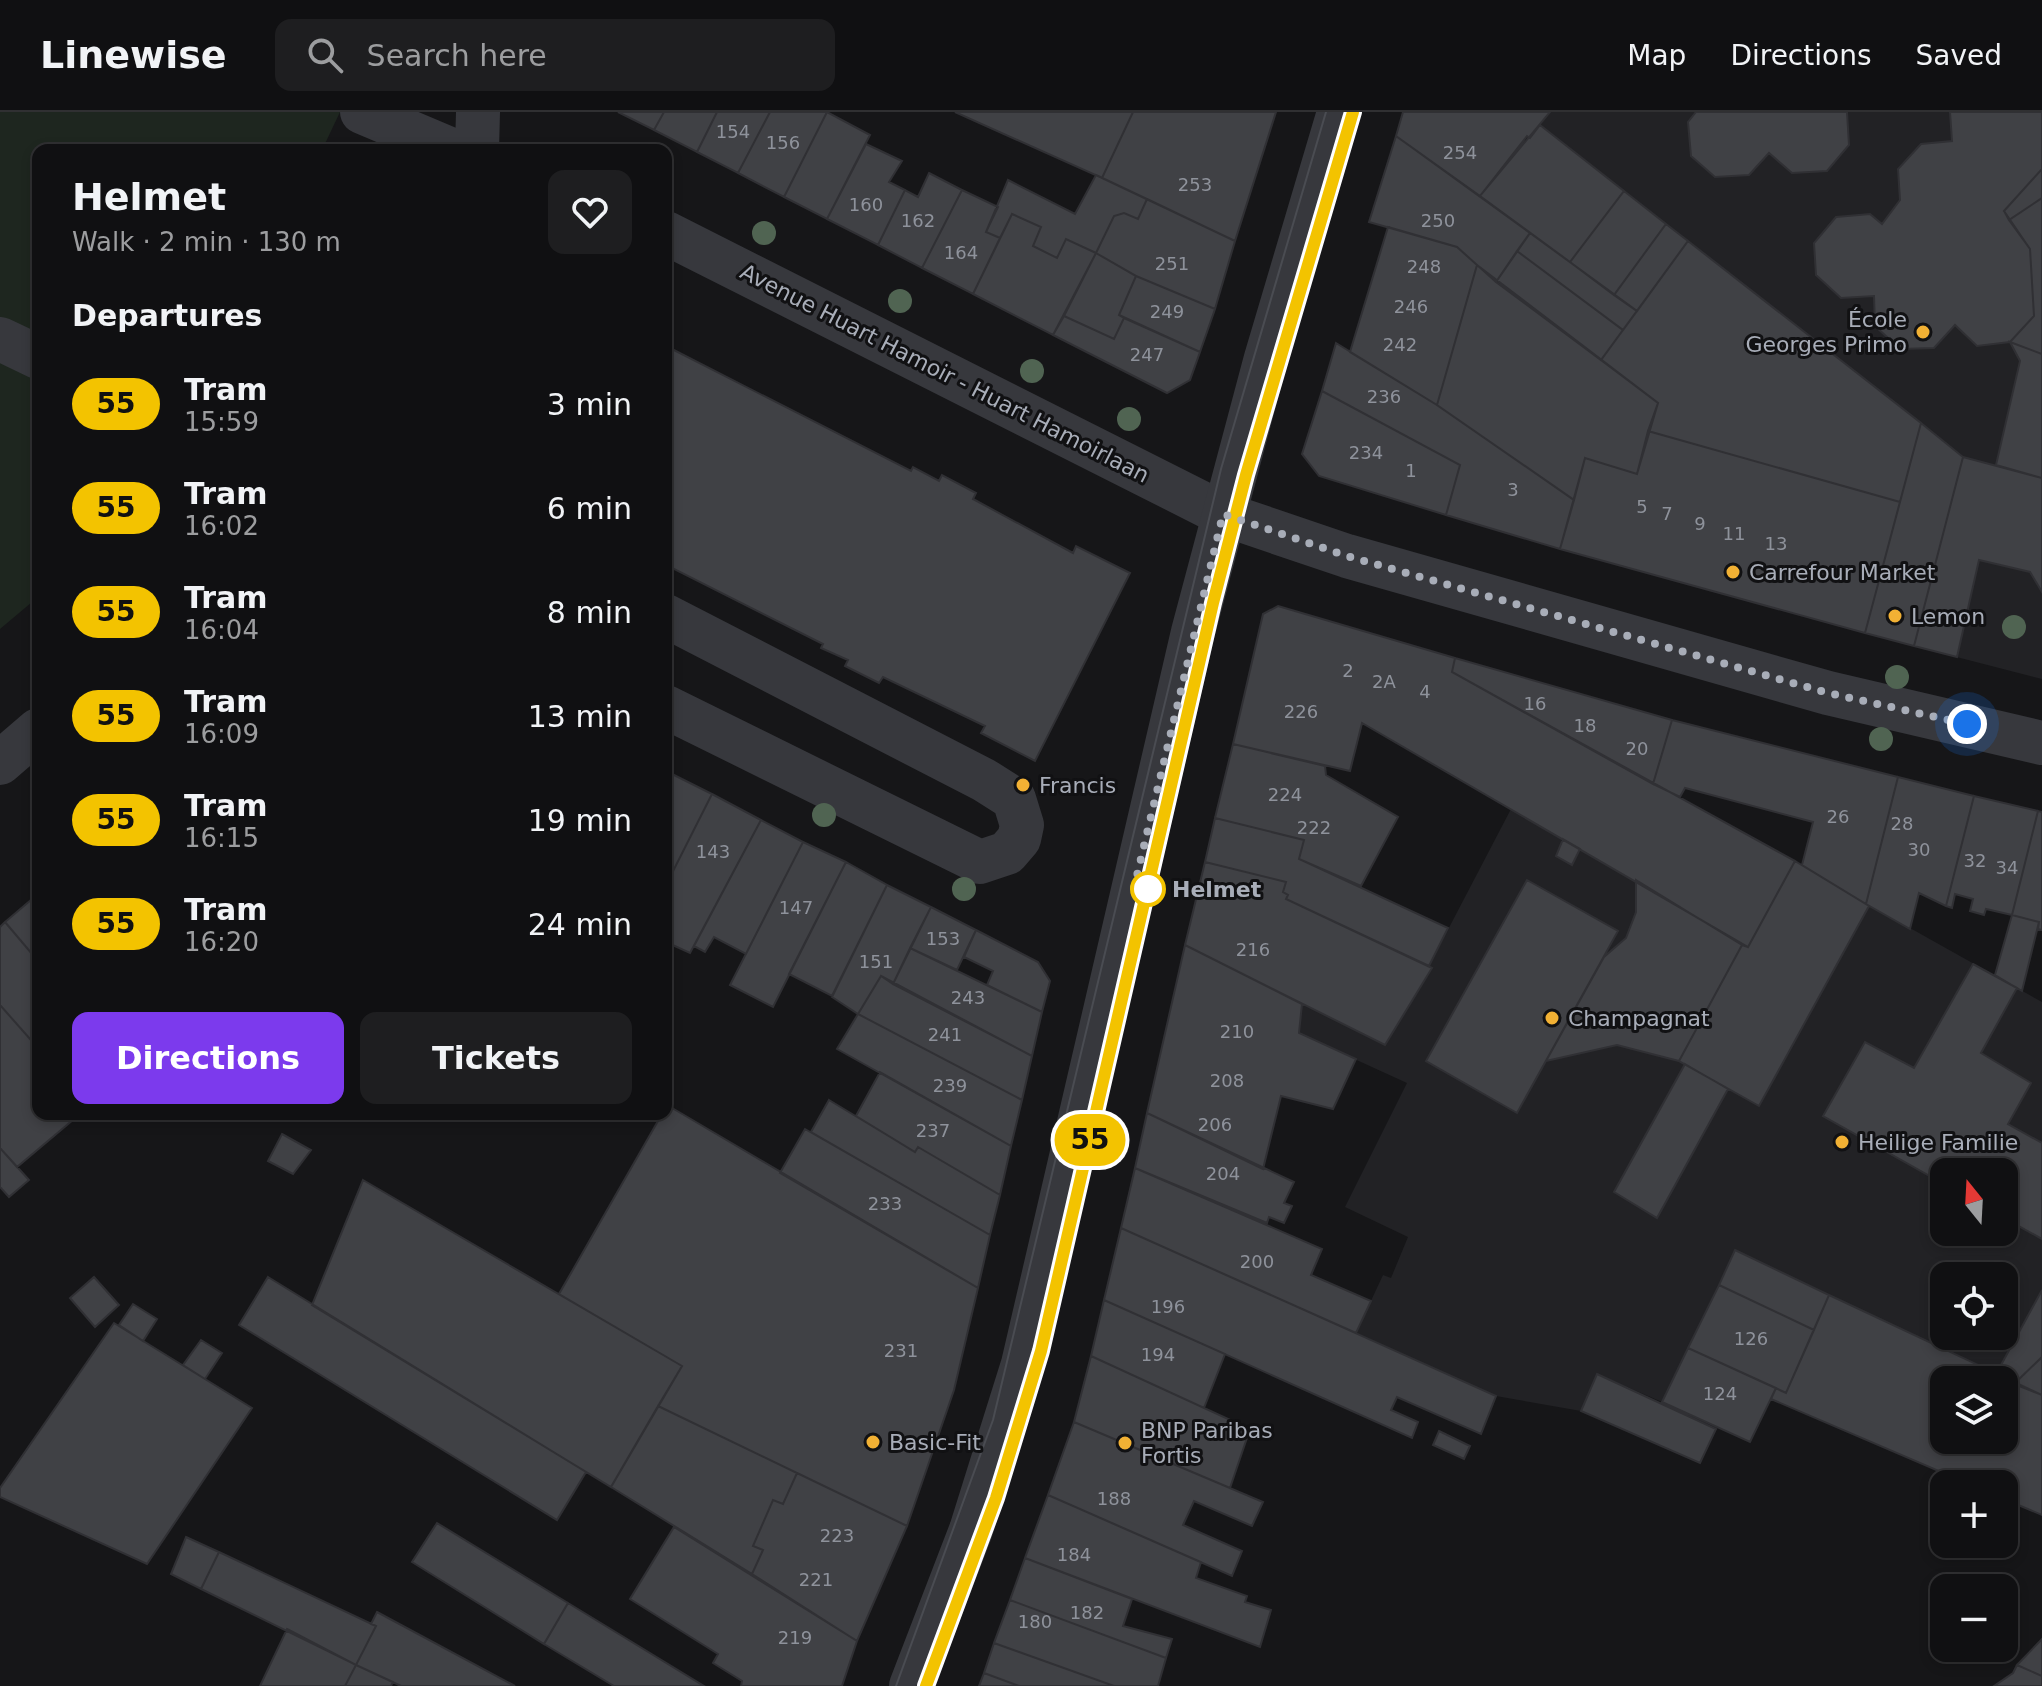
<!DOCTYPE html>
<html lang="en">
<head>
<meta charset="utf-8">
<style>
	body { margin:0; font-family:"DejaVu Sans",sans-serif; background:#1e1e20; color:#f1f3f6; height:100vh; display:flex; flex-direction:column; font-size:30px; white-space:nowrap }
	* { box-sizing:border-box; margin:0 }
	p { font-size:26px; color:#9c9d9f }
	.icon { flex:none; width:44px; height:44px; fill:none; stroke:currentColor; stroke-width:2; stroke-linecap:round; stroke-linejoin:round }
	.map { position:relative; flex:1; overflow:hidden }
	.drawer { position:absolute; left:32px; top:32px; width:640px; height:976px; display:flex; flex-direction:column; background:#101012; border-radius:16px; box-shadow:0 4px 12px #0003,0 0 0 2px #303032 }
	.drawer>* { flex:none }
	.badge { padding:0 16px; border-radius:26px; font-size:28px; line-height:52px }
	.needle { width:52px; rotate:342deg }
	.fabs { position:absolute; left:1930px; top:1046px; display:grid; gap:16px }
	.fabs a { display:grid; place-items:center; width:88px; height:88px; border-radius:16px; background:#101012; box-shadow:0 4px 12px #0003,0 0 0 2px #303032; font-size:40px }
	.you { position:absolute; width:40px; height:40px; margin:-20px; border:6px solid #fff; border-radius:50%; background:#1a73e8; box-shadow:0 0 0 12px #1a73e833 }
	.map>.badge { position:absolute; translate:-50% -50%; box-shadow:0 0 0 4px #fff }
	h2 { padding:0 40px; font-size:30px; line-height:72px }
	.round { display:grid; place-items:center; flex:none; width:84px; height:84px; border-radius:16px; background:#1e1e20 }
	.summary { display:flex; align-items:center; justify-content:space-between; height:136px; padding:0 40px }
	h1 { font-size:38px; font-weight:700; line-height:60px }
	.cta { display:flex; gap:16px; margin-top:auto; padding:16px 40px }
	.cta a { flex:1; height:92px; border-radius:16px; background:#7c3aed; color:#fff; font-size:32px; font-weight:700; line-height:92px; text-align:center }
	.cta a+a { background:#1e1e20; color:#f1f3f6 }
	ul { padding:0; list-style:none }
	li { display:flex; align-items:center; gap:24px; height:104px; padding:0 40px }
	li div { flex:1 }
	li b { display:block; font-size:30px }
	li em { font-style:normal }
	li .badge { min-width:88px; font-weight:700; text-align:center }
	header { display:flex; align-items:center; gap:48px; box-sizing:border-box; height:112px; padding:0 40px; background:#101012; border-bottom:2px solid #303032 }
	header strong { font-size:38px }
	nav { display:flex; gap:44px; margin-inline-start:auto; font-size:28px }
	.search { width:560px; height:72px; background:#1e1e20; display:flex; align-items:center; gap:20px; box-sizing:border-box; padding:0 28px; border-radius:16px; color:#9c9d9f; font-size:30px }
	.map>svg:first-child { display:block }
	.built { fill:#222225; fill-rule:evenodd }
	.green { fill:#1e261f }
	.building { fill:#404145; stroke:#303034; stroke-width:2; fill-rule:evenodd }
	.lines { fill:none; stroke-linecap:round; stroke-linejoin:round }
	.minor { stroke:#37383d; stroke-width:44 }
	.tertiary { stroke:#37383d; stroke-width:44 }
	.tram { stroke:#4a4c52; stroke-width:2 }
	.tree { fill:#506452 }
	.line-casing { stroke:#fff; stroke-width:18 }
	.line { stroke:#f3c300; stroke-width:12 }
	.walk { stroke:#a8adb8; stroke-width:8; stroke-dasharray:0 14.4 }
	.poi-dot { fill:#f2b134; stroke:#111113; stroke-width:3 }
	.stop-dot { fill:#fff; stroke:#f3c300; stroke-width:4 }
	.labels { text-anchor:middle; stroke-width:6; stroke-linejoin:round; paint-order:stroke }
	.number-label { font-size:18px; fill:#8e929b }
	.poi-label { font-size:22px; fill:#a8adb8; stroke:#111113; text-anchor:start }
	.street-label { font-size:22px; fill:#a8adb8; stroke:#111113 }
	.stop-label { font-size:22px; font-weight:bold; fill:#a8adb8; stroke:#111113; text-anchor:start }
</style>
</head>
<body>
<header>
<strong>Linewise</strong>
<div class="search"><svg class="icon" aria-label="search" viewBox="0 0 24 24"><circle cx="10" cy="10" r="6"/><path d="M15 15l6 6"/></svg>Search here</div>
<nav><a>Map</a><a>Directions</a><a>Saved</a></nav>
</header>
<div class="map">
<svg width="2042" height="1574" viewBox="0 0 2042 1574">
	<rect width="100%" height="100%" fill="#161618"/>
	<path class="built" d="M1550,0H2042V567L1914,534L1962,345L1540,13Z
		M1352,516L1455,546L1653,672L2042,890V1245L2014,1272L1735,1138L1662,1290L1597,1262L1581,1299L1496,1284L1356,1221L1383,1163L1391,1166L1408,1125L1345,1095L1407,971L1177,866L1185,833L1385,933L1432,857L1429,854L1511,697L1363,611L1350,659L1325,654ZM1944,1060H2004V1120H1944ZM1944,1164H2004V1224H1944Z"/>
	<path class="green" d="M0,0H340L322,38H38V485L0,517Z"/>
	<path class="building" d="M618,0H664L654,18Z
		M664,0H717L697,40L654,18Z
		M717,0H770L738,61L697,40Z
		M770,0H827L784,85L738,61Z
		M827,0L870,23L827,107L784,85Z
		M955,0H1133L1102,66Z
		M1133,0H1276L1235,129L1102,66Z
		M1403,0H1550L1480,84L1396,24Z
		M1696,0H1847L1849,33L1827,59L1792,61L1769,41L1749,63L1715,65L1691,44L1688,10Z
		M1950,0H2042V57L2004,99L2030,137L2034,204L2010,230L1977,234L1955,213L1934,236L1900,237L1875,214L1874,184L1841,186L1816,163L1814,131L1836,105L1870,102L1882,112L1900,88L1898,57L1921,32L1952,29Z
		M1540,13L1624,79L1570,150L1480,84L1527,24L1530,26Z
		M1396,24L1530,121L1496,170L1457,135L1369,110Z
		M866,32L902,49L889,70L905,78L878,133L827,107Z
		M2042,57V86L2009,108L2004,99Z
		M929,61L962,78L922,156L878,133L905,78L918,85Z
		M1096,63L1147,87L1138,107L1124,101L1114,104L1096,141L1066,127L1057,146L1033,134L1041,115L1012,102L1000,126L986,120L1008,68L1075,102Z
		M962,78L998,95L986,120L1000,126L973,182L922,156Z
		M1624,79L1666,112L1614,183L1570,150Z
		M2042,86V242L2010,230L2034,204L2030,137L2009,108Z
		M1147,87L1235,129L1215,197L1136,164L1096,141L1114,104L1124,101L1138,107Z
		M1012,102L1041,115L1033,134L1057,146L1066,127L1096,141L1053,223L973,182Z
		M1666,112L1688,129L1637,199L1614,183Z
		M1388,115L1457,135L1477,153L1437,293L1350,240Z
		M1530,121L1637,199L1623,218L1517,139Z
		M1688,129L1921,311L1900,390L1648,319L1658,291L1601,248Z
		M1517,139L1623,218L1601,248L1496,170Z
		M1096,141L1136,164L1119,203L1124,206L1114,227L1064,204Z
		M1477,153L1658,291L1637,362L1585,346L1574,388L1437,293Z
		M1136,164L1215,197L1200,240L1119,203Z
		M1064,204L1114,227L1124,206L1200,240L1190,268L1167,281L1053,223Z
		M2010,230L2042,242V366L1996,353L2020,249Z
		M1336,231L1437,293L1574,388L1560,437L1446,403L1460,353L1322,279Z
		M666,234L911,359L913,355L939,369L942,363L976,381L973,387L1073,441L1076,434L1130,461L1035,649L981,621L985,614L883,565L879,571L845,554L848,548L821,536L823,532L666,453Z
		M1322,279L1460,353L1446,403L1319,364L1302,342Z
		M1921,311L1963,345L1914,534L1865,521Z
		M1648,319L1900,390L1865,521L1560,437L1585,346L1637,362Z
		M1963,345L2042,366V480L2030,460L1979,448L1957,545L1914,534Z
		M1278,494L1455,546L1452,560L1795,749L1748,835L1362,611L1350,659L1233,632L1263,502Z
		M1455,546L1672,608L1653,672L1452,560Z
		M1672,608L1898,665L1866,792L1802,753L1813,710L1685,676L1680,685L1653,672Z
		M1233,632L1325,654L1326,663L1398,705L1361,774L1299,747L1304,728L1215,706Z
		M666,659L712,682L666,773Z
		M1898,665L1974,684L1946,794L1919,781L1910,817L1866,792Z
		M712,682L761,708L690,841L666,830V773Z
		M1974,684L2038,699L2012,803L1986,797L1984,803L1970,799L1973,787L1955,782L1952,796L1946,794Z
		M2038,699L2042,700V818L2038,817L2039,810L2012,803Z
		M1215,706L1304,728L1299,747L1448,816L1429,854L1286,787L1288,783L1283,780L1286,770L1205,750Z
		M761,708L803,730L746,842L714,825L705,840L694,834Z
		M1563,727L1580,737L1572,753L1556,744Z
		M803,730L846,750L773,895L730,873Z
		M1795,749L1869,794L1759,994L1679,949L1742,833L1748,835Z
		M846,750L887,773L832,884L789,862Z
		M1205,750L1286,770L1283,780L1288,783L1286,787L1432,856L1385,933L1185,833Z
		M1527,768L1618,819L1517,1001L1426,949Z
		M1636,768L1742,833L1679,949L1617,933L1546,949L1604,845L1626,826L1636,800Z
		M887,773L931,795L893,872L881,864L858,902L832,885Z
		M38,782V849L5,810Z
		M931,795L976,818L957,858L910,836Z
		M2012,803L2039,810L2022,879L1995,863Z
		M5,810L38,849V936L0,893V815Z
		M976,818L1038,850L1050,869L1042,900L987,873L993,859L964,845Z
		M1185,833L1302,892L1299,921L1356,947L1333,997L1281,984L1263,1057L1147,1001Z
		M910,836L1042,900L1032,944L893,872Z
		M1973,852L2017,876L1981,941L2031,971L2008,1012L2042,1031V1127L2004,1106V1060H1944V1072L1823,1004L1865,930L1914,956Z
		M881,864L1032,944L1022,988L858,902Z
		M0,893L38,936V1002H80L17,1055L0,1036Z
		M858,902L1022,988L1011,1034L837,937Z
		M1685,952L1728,977L1657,1106L1614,1080Z
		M880,960L1011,1034L1000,1083L918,1035L915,1040L856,1004Z
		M829,988L915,1040L918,1035L1000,1083L990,1123L811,1020Z
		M667,993L978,1176L954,1278L907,1414L658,1294L682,1254L559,1182L662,1002H666Z
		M1147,1001L1294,1070L1284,1091L1292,1094L1284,1111L1269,1105L1267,1111L1135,1056Z
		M805,1017L990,1123L978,1176L780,1061Z
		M282,1022L311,1038L293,1062L268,1049Z
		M0,1036L29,1068L9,1085L0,1075Z
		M1135,1056L1322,1137L1311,1163L1371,1189L1356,1221L1121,1116Z
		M363,1068L682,1254L611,1375L312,1193Z
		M1121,1116L1496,1284L1481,1322L1397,1285L1391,1298L1418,1310L1412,1326L1104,1188Z
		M1735,1138L1829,1183L1814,1218L1719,1173Z
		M94,1165L119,1193L95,1215L70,1186Z
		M268,1165L586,1360L557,1408L239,1213Z
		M1719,1173L1814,1218L1786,1281L1688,1236Z
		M2042,1178V1245L2014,1272L1995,1264Z
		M1829,1183L2042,1283V1403L2004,1387V1372H1969L1771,1287L1776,1276L1786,1281ZM1944,1268H2004V1328H1944Z
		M1104,1188L1225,1242L1204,1296L1091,1244Z
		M133,1192L157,1207L143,1229L119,1213Z
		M114,1211L252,1296L147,1452L0,1385V1376Z
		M201,1228L222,1241L205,1267L183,1253Z
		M1688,1236L1776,1276L1750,1330L1662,1290Z
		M1091,1244L1250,1317L1230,1376L1074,1310Z
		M2042,1245V1283L2014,1272Z
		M1597,1262L1716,1317L1700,1351L1581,1299Z
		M658,1294L797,1361L783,1392L773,1388L753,1434L763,1438L752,1462L611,1375Z
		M1074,1310L1263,1390L1252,1414L1194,1389L1183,1413L1242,1439L1232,1464L1048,1383Z
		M1439,1319L1470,1334L1464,1347L1433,1333Z
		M797,1361L907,1414L857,1529L752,1462L763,1438L753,1434L773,1388L783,1392Z
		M1048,1383L1201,1450L1196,1466L1247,1484L1245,1490L1271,1498L1260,1535L1025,1446Z
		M437,1411L568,1491L544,1532L412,1450Z
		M674,1415L857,1529L842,1574H741L742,1569L713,1551L718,1542L630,1487Z
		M186,1425L219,1440L201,1477L171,1462Z
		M219,1440L376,1514L356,1553L201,1477Z
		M1025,1446L1132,1487L1123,1514L1172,1527L1166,1546L1010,1488Z
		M1010,1488L1166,1546L1158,1574H1114L994,1531Z
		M568,1491L704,1574H614L544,1532Z
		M377,1500L515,1574H401L356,1553L376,1514L371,1512Z
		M287,1517L356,1553L345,1574H260Z
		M2042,1527V1564L2017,1553Z
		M994,1531L1114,1574H1019L984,1561Z
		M356,1553L393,1570L391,1574H345Z
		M2017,1553L2042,1564V1574H1994L2013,1561Z
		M984,1561L1019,1574H979Z"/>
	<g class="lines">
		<path class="minor" d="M362,0L452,38
			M477,38L478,0
			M666,121L1223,402L1347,444L1828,581L2042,631
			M0,227L38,245
			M666,504L984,668L1014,687L1022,713L1019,727L1007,741L980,750L666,595
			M0,651L38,618"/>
		<path class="tertiary" d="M911,1574L971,1418L1023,1252L1193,520L1266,246L1339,0"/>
		<path class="tram" d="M896,1574L993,1308L1221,357L1326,0
			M926,1574L996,1386L1041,1239L1213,491L1246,363L1353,0"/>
	</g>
	<g class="tree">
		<circle cx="764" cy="121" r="12"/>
		<circle cx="900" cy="189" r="12"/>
		<circle cx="1032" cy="259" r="12"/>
		<circle cx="1129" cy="307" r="12"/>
		<circle cx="2014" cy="515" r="12"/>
		<circle cx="1897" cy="565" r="12"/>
		<circle cx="1881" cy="627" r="12"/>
		<circle cx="824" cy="703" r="12"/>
		<circle cx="964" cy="777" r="12"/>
	</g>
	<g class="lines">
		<g class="line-casing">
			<path id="line" d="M926,1574L996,1386L1041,1239L1213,491L1246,363L1353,0"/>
		</g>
		<use href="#line" class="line"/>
		<path class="walk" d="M1148,777L1134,776L1223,402L1347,444L1828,581L1967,612"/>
	</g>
	<g class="poi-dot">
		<circle cx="1923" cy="220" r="8"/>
		<circle cx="1733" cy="460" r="8"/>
		<circle cx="1895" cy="504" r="8"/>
		<circle cx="1023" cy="673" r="8"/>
		<circle cx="1552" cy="906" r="8"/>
		<circle cx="1842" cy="1030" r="8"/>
		<circle cx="873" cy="1330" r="8"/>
		<circle cx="1125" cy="1331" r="8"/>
	</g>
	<circle class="stop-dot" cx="1148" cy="777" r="16"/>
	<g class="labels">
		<g class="number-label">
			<text x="733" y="26">154</text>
			<text x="783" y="37">156</text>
			<text x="1460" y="47">254</text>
			<text x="1195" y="79">253</text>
			<text x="866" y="99">160</text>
			<text x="918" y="115">162</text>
			<text x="1438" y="115">250</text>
			<text x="961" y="147">164</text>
			<text x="1172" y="158">251</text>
			<text x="1424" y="161">248</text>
			<text x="1411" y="201">246</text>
			<text x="1167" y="206">249</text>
			<text x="1400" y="239">242</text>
			<text x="1147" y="249">247</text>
			<text x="1384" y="291">236</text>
			<text x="1366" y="347">234</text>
			<text x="1411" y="365">1</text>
			<text x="1513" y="384">3</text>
			<text x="1642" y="401">5</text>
			<text x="1667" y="408">7</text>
			<text x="1700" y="418">9</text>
			<text x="1734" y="428">11</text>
			<text x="1776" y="438">13</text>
			<text x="1348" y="565">2</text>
			<text x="1384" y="576">2A</text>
			<text x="1425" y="586">4</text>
			<text x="1535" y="598">16</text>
			<text x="1301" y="606">226</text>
			<text x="1585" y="620">18</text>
			<text x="1637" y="643">20</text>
			<text x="1285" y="689">224</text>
			<text x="1838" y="711">26</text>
			<text x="1902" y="718">28</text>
			<text x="1314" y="722">222</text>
			<text x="1919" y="744">30</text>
			<text x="713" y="746">143</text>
			<text x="1975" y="755">32</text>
			<text x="2007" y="762">34</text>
			<text x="796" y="802">147</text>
			<text x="943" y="833">153</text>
			<text x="1253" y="844">216</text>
			<text x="876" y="856">151</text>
			<text x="968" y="892">243</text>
			<text x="1237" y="926">210</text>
			<text x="945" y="929">241</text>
			<text x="1227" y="975">208</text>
			<text x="950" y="980">239</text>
			<text x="1215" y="1019">206</text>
			<text x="933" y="1025">237</text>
			<text x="1223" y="1068">204</text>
			<text x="885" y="1098">233</text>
			<text x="1257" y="1156">200</text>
			<text x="1168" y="1201">196</text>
			<text x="1751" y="1233">126</text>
			<text x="901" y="1245">231</text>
			<text x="1158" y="1249">194</text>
			<text x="1720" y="1288">124</text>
			<text x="1114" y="1393">188</text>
			<text x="837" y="1430">223</text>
			<text x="1074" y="1449">184</text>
			<text x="816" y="1474">221</text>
			<text x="1087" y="1507">182</text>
			<text x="1035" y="1516">180</text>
			<text x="795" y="1532">219</text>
		</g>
		<g class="poi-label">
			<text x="1907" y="215" text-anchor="end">École<tspan x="1907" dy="25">Georges Primo</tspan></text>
			<text x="1749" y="468">Carrefour Market</text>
			<text x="1911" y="512">Lemon</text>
			<text x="1039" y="681">Francis</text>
			<text x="1568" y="914">Champagnat</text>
			<text x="1858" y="1038">Heilige Familie</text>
			<text x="1141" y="1326">BNP Paribas<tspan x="1141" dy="25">Fortis</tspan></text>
			<text x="889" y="1338">Basic-Fit</text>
		</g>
		<g class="street-label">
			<text transform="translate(945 261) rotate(27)" y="8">Avenue Huart Hamoir - Huart Hamoirlaan</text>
		</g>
		<g class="stop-label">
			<text x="1172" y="785">Helmet</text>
		</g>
	</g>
</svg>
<div class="fabs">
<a><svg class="needle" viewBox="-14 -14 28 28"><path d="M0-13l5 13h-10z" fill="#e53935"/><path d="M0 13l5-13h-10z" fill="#9c9d9f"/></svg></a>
<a><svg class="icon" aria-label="locate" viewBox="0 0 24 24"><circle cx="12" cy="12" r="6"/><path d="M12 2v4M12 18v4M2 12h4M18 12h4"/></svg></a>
<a><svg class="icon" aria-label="layers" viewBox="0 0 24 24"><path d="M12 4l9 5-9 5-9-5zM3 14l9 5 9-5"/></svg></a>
<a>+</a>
<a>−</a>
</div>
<div class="you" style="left:1967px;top:612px"></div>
<b class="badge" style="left:1090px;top:1028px;background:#f3c300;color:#111">55</b>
<section class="drawer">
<div class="summary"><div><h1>Helmet</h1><p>Walk · 2 min · 130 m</p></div><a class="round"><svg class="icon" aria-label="heart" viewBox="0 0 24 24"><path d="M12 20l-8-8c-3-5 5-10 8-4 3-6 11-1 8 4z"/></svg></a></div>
<h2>Departures</h2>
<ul>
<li><span class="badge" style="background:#f3c300;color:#111">55</span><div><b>Tram</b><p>15:59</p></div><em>3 min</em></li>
<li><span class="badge" style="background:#f3c300;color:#111">55</span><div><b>Tram</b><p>16:02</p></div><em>6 min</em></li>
<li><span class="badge" style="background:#f3c300;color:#111">55</span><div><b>Tram</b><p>16:04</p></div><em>8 min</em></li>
<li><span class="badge" style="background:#f3c300;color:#111">55</span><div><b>Tram</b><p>16:09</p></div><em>13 min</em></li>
<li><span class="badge" style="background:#f3c300;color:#111">55</span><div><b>Tram</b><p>16:15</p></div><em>19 min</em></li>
<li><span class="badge" style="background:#f3c300;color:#111">55</span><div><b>Tram</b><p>16:20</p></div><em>24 min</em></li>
</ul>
<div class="cta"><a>Directions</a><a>Tickets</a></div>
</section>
</div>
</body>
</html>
